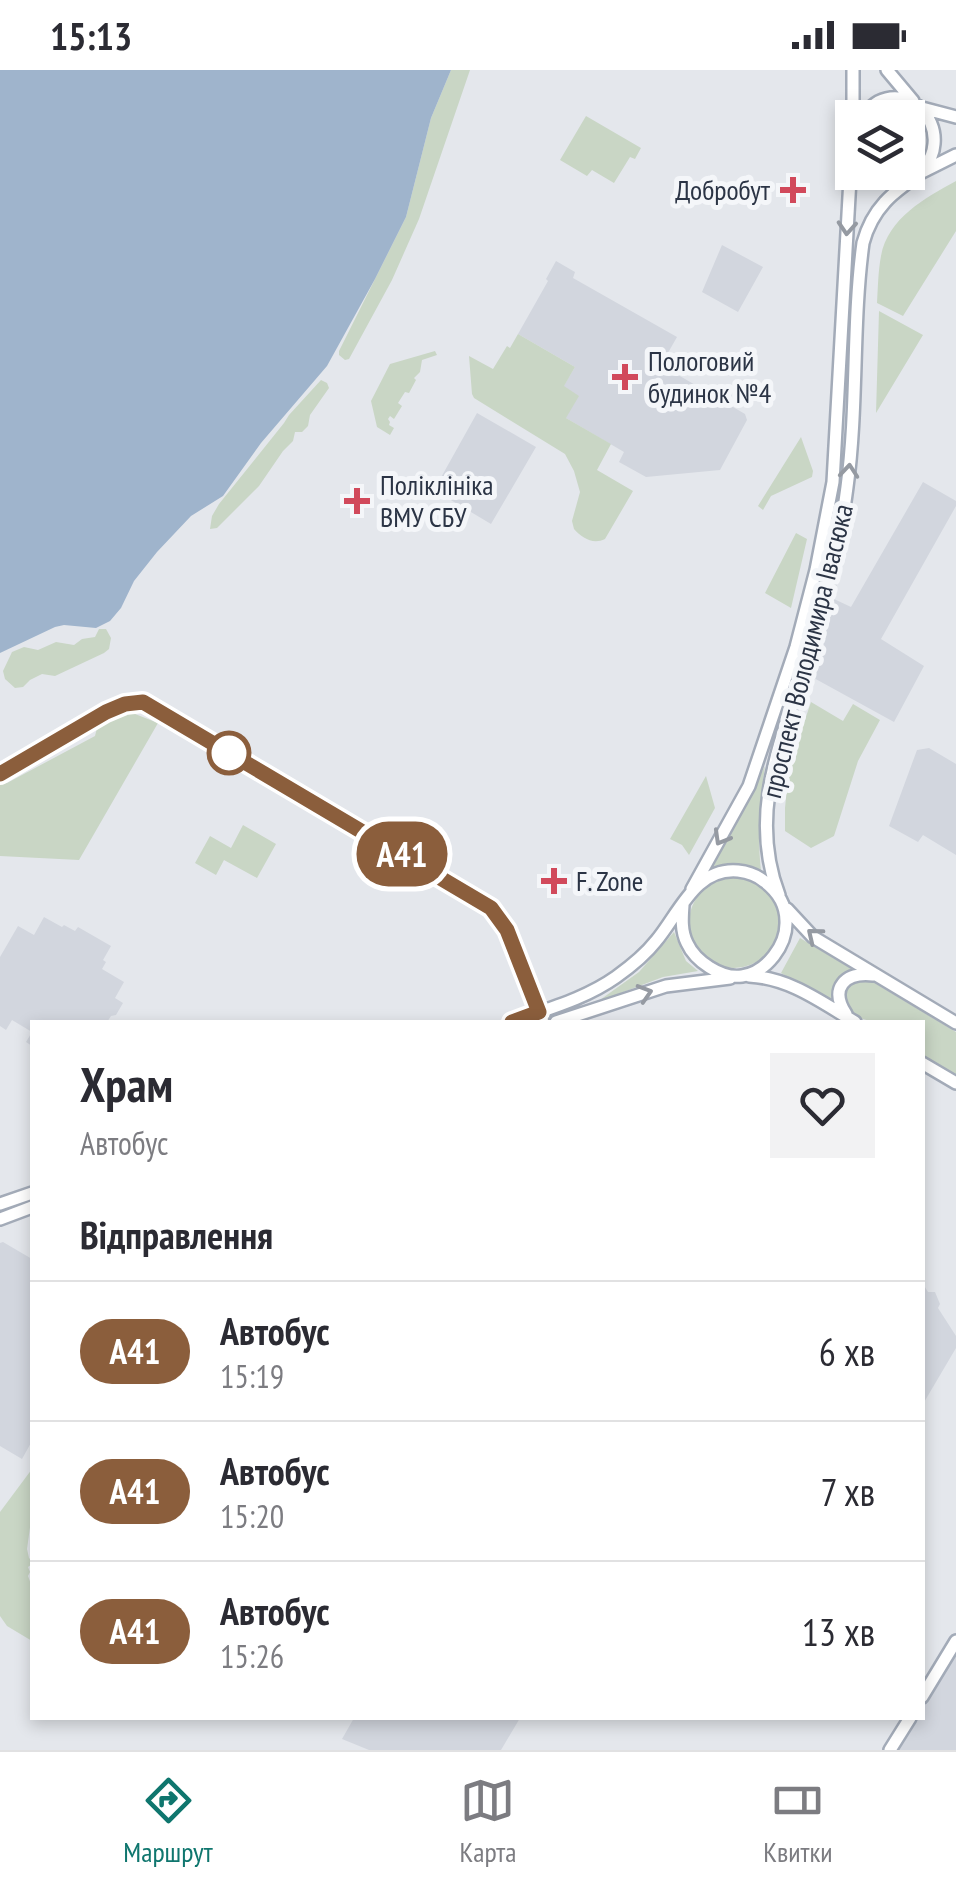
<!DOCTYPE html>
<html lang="uk">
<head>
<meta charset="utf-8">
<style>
	body { margin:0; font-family:"PT Sans Narrow",sans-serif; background:#f2f2f3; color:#2b2b33; height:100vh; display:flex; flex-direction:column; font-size:38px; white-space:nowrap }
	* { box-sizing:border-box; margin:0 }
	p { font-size:32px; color:#7c7c81 }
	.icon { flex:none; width:55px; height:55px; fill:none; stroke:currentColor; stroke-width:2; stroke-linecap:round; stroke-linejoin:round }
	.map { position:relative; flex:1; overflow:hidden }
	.sheet { position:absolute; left:30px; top:950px; width:895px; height:700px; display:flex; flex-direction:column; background:#fff; border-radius:0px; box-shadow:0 5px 15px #0003 }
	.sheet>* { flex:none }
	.badge { padding:0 20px; border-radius:32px; font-size:35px; line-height:65px }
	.tools { position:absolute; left:835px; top:30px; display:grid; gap:20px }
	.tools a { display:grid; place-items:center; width:90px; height:90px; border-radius:0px; background:#fff; box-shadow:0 5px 15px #0003; font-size:50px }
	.map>.badge { position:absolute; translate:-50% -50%; box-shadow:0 0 0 5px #fff }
	h2 { padding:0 50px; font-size:38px; line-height:90px }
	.round { display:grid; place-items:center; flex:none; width:105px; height:105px; border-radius:0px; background:#f2f2f3 }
	.headline { display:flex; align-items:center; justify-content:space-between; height:170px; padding:0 50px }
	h1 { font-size:48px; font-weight:800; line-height:75px }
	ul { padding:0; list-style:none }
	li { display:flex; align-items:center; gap:30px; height:140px; padding:0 50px; border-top:2px solid #e1e1e2 }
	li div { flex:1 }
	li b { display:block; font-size:38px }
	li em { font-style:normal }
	li .badge { min-width:110px; font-weight:700; text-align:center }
	.status { display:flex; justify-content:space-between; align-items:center; height:70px; padding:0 50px; background:#fff; direction:ltr }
	.status svg { height:28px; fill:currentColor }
	.tabs { display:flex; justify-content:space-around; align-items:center; height:140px; border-top:2px solid #e1e1e2; background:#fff; font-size:28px; color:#7c7c81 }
	.tabs a { display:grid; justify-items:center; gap:5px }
	.tabs .on { color:#0f766e }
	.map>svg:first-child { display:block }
	.built { fill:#d2d6de }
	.green { fill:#c9d6c5 }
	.water { fill:#9fb4cc }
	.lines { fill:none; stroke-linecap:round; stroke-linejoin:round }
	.minor-casing { stroke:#a9aeb7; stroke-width:14 }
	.major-casing { stroke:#a3abb8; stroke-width:16 }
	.minor { stroke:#f7f8fa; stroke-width:9 }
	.major { stroke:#fff; stroke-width:11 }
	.oneway { stroke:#959aa2 }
	.line-casing { stroke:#fff; stroke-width:22 }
	.line { stroke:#8b5e3c; stroke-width:15 }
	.poi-dot { fill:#d1495b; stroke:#f4f6f9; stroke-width:4 }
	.stop-dot { fill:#fff; stroke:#8b5e3c; stroke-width:5 }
	.labels { text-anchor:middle; stroke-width:10; stroke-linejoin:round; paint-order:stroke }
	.poi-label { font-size:28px; fill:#2b3445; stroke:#f4f6f9; text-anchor:start }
	.street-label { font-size:28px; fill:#2b3445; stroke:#f4f6f9 }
</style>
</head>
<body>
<div class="status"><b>15:13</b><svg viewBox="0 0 49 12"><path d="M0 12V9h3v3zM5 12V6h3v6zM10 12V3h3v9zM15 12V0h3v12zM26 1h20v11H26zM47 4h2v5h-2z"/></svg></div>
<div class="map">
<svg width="956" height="1680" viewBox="0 0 956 1680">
	<rect width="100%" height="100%" fill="#e4e7ec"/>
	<path class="built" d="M722,175L763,197L738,242L702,222Z
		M556,191L575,202L573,208L677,267L661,295L745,344L747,350L720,400L646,407L619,392L624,382L566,348L563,317L575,297L518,264L548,211L546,209Z
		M477,343L536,377L491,454L434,420Z
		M923,412L956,431V436L881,569L924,596L894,652L812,607L834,529L851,537Z
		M929,678L956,694V785L923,765L918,772L889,756L917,680Z
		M44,847L62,857L64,855L75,861L78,857L111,876L103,890L106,892L102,899L124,912L115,928L123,933L116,945L111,946L107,952H32V976L26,972L32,962L12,950L6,960L0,956V887L18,856L34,865Z
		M3,1172L32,1189V1371L22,1389L0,1376V1173Z
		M923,1214L928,1222H935L940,1234L938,1238L956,1266V1278L923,1334Z
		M956,1577V1680H894L914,1648H922L923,1633Z
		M354,1648H520L501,1680H369L342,1669Z"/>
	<path class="green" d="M451,0H470L419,149L392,210L349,289L345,290L339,285V281L406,147L431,48Z
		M586,46L641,78L635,89L630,87L614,113L592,100L587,106L560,90Z
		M956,111V161L903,246L877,233C878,218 878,202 881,186C888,148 925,128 956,111Z
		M879,241L923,265L876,343Z
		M518,264L575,297L564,316L579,326L566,348L611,374L597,400L633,421L605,469C593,475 582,468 574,459L572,451L580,422L574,401L565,384L474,328L472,324L469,286L493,299L507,276L510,278Z
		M435,281L437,285L422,290L420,302L414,308L416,310L409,323L405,322L398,333L402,336L394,349L390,346L388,349L390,352L389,355L394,358L390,365L377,357L371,331L390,294Z
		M321,310L327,313L329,318L310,345L308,356L302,362H295L293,371L283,381L259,416L217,458L210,459L212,446L219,434L284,353L289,345Z
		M801,367L813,401L812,407L771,426L763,440L758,436Z
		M796,463L807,469L791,538L765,523Z
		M99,559H106L111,568L109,579L104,583L55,606L42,604L30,610L23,617L15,618L5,609L3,601L12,582L24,577L38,580L56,572L74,575L82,569L95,567Z
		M811,632L843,651L853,634L880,650L858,691L834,766L811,778L785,761V738L789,697Z
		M130,642L158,653L79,790L0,786V714L7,713L95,666L97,658Z
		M765,696C760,732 757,765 761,801C744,795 730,793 713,797Z
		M706,706L715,738L689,785L682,775L670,769Z
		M243,755L276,774L257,808L224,790L216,805L195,793L210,766L231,778Z
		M689 853a45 45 0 1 1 90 0a45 45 0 1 1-90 0Z
		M674,862L686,891L698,901L663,907L597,932L639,902Z
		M800,868L855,901L835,934L781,903Z
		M868,909L956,962V1005L923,986L922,952C896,952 826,960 848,913Z
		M32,1399V1443L27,1479L29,1488L32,1491V1494L28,1497L30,1502L28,1506L32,1517V1571L7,1556L0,1546V1442Z"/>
	<path class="water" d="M0,0H451L431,48L406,147L375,209L327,296L261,373L223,426L191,446L157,482L134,511L121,538L110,551L96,558L64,555L55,557L0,583Z"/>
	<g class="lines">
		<g class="minor-casing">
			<path id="minor" d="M0,704L106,642L125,633L143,632L491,838L507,860L544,952"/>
		</g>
		<g class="major-casing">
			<path id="major" d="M887,0L913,31
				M922,38L956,47
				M853,48V0
				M872,102L891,111H907
				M922,102L956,85
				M692,819L749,716L796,577L816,500L833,412L852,73
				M779,825C746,739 785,663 810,581C826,528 840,472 847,417C858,336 852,254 863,173C867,158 874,144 885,132C901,113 932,103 934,74C937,45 908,17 878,32C871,36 866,42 860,48
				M787,839L813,867L956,953
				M749,906C790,908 821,932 855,952
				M846,944C829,918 845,902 873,905
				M511,952C547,939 585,929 616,907C630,897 645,885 656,871C679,844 695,797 738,801C748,802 757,805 765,812C778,822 786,835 786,851C787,875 767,902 742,906C721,909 695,891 687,873C681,861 682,848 683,835
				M556,952L666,916L730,908
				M922,993L956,1013
				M0,1134L32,1123
				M0,1149L32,1137
				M922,1627L956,1571
				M890,1680L910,1648"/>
		</g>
		<use href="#minor" class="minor"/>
		<use href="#major" class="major"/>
	</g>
	<defs><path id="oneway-chevron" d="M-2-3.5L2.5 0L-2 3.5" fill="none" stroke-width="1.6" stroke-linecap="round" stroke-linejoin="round" transform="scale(2.5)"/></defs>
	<g class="oneway">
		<use href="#oneway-chevron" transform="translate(847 158) rotate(94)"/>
		<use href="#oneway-chevron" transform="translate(849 401) rotate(-85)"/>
		<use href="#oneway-chevron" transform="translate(721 768) rotate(120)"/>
		<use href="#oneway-chevron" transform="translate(814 865) rotate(-141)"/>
		<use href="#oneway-chevron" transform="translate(645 923) rotate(-17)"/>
	</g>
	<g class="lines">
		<g class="line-casing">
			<path id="line" d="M0,704L106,642L125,634L143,632L491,838L507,860L539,942L512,952"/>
		</g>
		<use href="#line" class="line"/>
	</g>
	<g class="poi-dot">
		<path d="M788 105h10v10h10v10h-10v10h-10v-10h-10v-10h10z"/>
		<path d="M620 292h10v10h10v10h-10v10h-10v-10h-10v-10h10z"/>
		<path d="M352 416h10v10h10v10h-10v10h-10v-10h-10v-10h10z"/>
		<path d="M549 796h10v10h10v10h-10v10h-10v-10h-10v-10h10z"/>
	</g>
	<circle class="stop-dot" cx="229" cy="683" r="20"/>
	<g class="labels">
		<g class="poi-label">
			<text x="770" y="130" text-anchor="end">Добробут</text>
			<text x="648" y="301">Пологовий<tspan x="648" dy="32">будинок №4</tspan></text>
			<text x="380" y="425">Поліклініка<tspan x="380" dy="32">ВМУ СБУ</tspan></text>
			<text x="576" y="821">F. Zone</text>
		</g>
		<g class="street-label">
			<text transform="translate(807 581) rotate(-76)" y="10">проспект Володимира Івасюка</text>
		</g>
	</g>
</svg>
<div class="tools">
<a><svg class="icon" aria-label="layers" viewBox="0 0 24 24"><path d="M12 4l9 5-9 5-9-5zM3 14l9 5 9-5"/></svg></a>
</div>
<b class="badge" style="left:402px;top:784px;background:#8b5e3c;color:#fff">A41</b>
<section class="sheet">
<div class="headline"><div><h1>Храм</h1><p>Автобус</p></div><a class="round"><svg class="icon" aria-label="heart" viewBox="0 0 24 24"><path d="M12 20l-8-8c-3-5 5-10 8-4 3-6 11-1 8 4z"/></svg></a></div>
<h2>Відправлення</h2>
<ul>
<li><span class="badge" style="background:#8b5e3c;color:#fff">A41</span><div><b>Автобус</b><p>15:19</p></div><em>6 хв</em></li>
<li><span class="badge" style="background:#8b5e3c;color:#fff">A41</span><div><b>Автобус</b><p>15:20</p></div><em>7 хв</em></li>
<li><span class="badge" style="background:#8b5e3c;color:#fff">A41</span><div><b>Автобус</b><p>15:26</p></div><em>13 хв</em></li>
</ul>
</section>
</div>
<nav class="tabs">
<a class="on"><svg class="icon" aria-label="directions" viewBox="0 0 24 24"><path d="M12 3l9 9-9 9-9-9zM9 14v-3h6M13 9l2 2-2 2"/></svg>Маршрут</a>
<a><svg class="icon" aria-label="map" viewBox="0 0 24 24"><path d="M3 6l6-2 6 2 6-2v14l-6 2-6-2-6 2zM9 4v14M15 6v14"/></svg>Карта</a>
<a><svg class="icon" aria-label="tickets" viewBox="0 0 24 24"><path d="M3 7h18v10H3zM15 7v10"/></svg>Квитки</a>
</nav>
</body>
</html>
